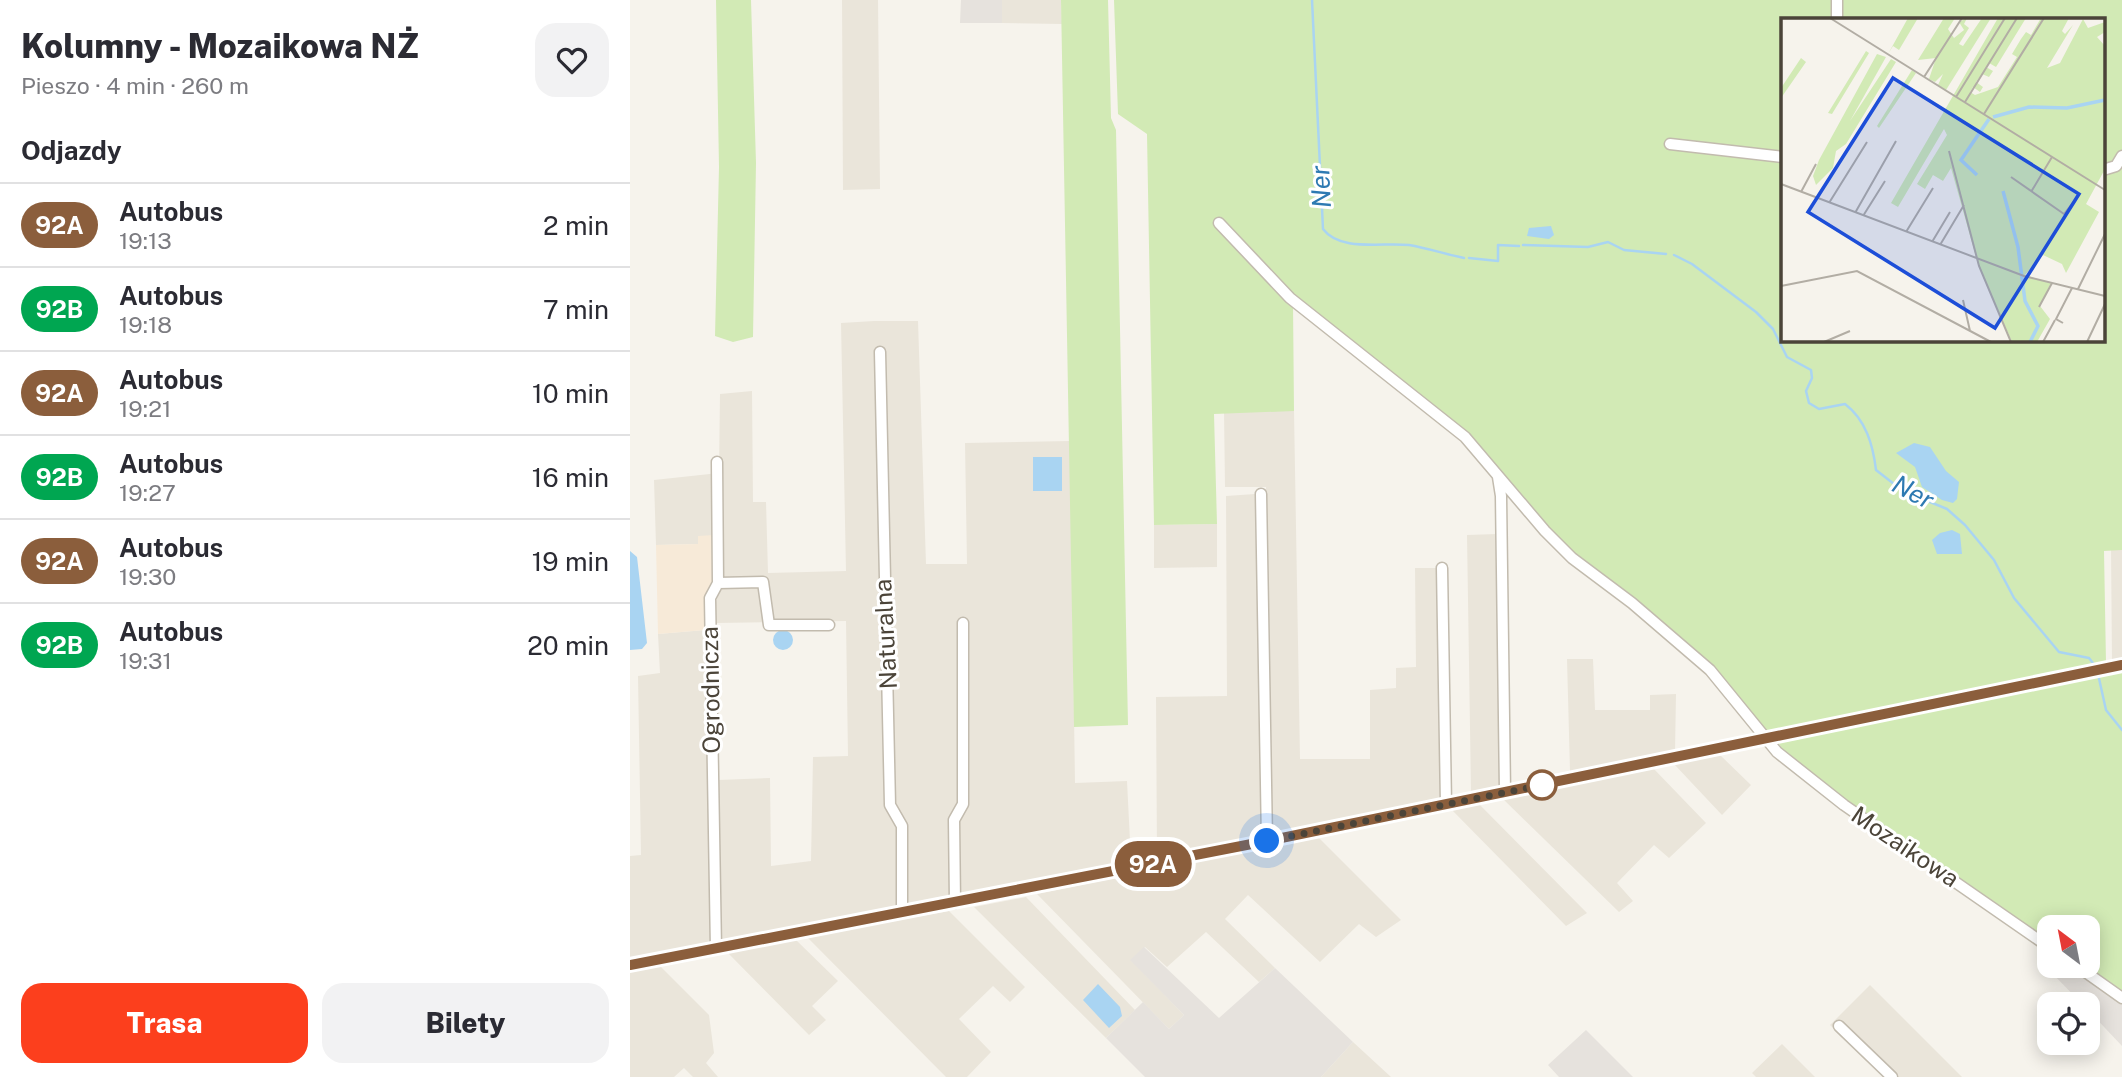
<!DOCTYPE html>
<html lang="pl">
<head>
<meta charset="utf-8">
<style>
	body { margin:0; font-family:"Public Sans",sans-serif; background:#f2f2f3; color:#2b2b33; height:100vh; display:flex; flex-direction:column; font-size:26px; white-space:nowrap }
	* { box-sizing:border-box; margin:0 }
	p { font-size:23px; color:#7c7c81 }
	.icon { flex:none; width:38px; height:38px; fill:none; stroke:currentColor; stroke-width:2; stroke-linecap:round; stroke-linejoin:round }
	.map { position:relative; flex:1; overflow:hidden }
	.sheet { display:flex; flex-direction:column; background:#fff; width:630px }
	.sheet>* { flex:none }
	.badge { padding:0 14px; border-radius:23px; font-size:24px; line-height:46px }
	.needle { width:46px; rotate:328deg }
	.controls { position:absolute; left:1407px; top:915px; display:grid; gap:14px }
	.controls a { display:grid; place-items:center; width:63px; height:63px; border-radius:14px; background:#fff; box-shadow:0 4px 18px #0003; font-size:35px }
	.you { position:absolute; width:35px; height:35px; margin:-18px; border:5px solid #fff; border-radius:50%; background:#1a73e8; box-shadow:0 0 0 10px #1a73e833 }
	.map>.badge { position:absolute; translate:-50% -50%; box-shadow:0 0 0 4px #fff }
	h2 { padding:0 21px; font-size:26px; line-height:63px }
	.round { display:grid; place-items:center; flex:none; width:74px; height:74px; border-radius:21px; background:#f2f2f3 }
	.overview { display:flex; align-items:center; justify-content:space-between; height:119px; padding:0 21px }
	h1 { font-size:33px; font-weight:800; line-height:52px }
	.primary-button { display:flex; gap:14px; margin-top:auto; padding:14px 21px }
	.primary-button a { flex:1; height:80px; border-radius:21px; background:#fc3f1d; color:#fff; font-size:28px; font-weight:800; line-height:80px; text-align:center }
	.primary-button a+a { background:#f2f2f3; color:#2b2b33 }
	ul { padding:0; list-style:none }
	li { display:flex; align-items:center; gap:21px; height:84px; padding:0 21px; border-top:2px solid #e1e1e2 }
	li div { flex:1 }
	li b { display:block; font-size:26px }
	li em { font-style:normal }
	li .badge { min-width:77px; font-weight:700; text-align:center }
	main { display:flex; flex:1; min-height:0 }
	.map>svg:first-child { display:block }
	.residential { fill:#eae5da }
	.commercial { fill:#f7ead8 }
	.industrial { fill:#e6e2dd }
	.green { fill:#d2eab5; fill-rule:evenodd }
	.water { fill:#a9d4f2 }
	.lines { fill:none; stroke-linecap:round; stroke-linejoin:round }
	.stream { stroke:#a9d4f2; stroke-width:2.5 }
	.minor-casing { stroke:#c2bbae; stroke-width:13 }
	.minor { stroke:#fff; stroke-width:10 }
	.line-casing { stroke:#fff; stroke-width:16 }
	.line { stroke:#8b5e3c; stroke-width:10 }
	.walk { stroke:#4b4439; stroke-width:7; stroke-dasharray:0 12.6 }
	.stop-dot { fill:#fff; stroke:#8b5e3c; stroke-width:3.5 }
	.labels { text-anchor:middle; stroke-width:6; stroke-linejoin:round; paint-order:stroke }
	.street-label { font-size:24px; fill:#4b4439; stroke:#fff }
	.water-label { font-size:26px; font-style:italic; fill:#2e7ab2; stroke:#fff }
	.inset-river { fill:none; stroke:#a9d4f2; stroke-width:3.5 }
	.inset-road { fill:none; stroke:#b2ada4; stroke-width:2 }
	.view { fill:#1d4ed8; fill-opacity:0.15; stroke:#1d4ed8; stroke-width:3.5 }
	.inset-edge { fill:none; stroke:#4b4439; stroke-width:3.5 }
</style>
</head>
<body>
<main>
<section class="sheet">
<div class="overview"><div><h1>Kolumny - Mozaikowa NŻ</h1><p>Pieszo · 4 min · 260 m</p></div><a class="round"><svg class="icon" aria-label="heart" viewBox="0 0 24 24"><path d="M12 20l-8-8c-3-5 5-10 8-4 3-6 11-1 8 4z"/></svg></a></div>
<h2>Odjazdy</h2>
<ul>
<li><span class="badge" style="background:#8b5e3c;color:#fff">92A</span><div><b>Autobus</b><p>19:13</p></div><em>2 min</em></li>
<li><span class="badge" style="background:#00a651;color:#fff">92B</span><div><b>Autobus</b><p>19:18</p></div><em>7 min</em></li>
<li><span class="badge" style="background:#8b5e3c;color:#fff">92A</span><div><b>Autobus</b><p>19:21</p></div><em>10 min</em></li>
<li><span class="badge" style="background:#00a651;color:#fff">92B</span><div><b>Autobus</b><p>19:27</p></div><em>16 min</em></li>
<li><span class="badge" style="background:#8b5e3c;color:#fff">92A</span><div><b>Autobus</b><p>19:30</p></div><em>19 min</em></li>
<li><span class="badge" style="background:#00a651;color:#fff">92B</span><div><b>Autobus</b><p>19:31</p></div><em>20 min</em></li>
</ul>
<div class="primary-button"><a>Trasa</a><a>Bilety</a></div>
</section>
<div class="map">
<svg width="1492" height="1077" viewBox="0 0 1492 1077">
	<rect width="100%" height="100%" fill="#f6f3ec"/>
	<path class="residential" d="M212,0H248L250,189L213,190Z
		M372,0H431L432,24L372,23Z
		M244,321H288L296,564H337L335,443L440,441L445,783L497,781L501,861L90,940L88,780L140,778L141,866L181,861L183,757L218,756L216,621L86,623V602L92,580L68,544L26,545L24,480L89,473L90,394L122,391L123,502H136L138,573L216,571L211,323Z
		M594,411H664L670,759H740V690L766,688V668L786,667L785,568H809L812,798L641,834L636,487H595Z
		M625,494L633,836L527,856L526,697L597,696L596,496Z
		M587,524V567L524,568V525Z
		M1492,531V658L1482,662L1481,546Z
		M867,534L872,786L841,792L837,535Z
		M75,630L81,943L0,959V856L11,855L8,676L30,673L28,634Z
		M937,659H963L965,710H1020V695L1046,694L1045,752L940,771Z
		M1090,755L1121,785L1092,815L1044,764Z
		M1023,768L1076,823L1039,858L1024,845L987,883L1003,901L989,912L872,798Z
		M848,803L957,913L936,926L821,809Z
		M688,837L771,920L746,937L729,924L690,962L618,895L595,919L645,968L629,982L576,932L537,967L515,947L501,960L554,1015L539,1029L407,894Z
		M396,897L505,1010L476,1038L344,907Z
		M319,911L395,987L380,1002L363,986L329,1019L361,1052L337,1077H316L177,937Z
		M165,939L208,981L182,1006L196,1020L179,1035L97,952Z
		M30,966L79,1015L84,1053L76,1063L88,1077H63L54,1068L44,1077H0V972Z
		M1240,985L1332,1077H1253L1200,1025Z
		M723,1042L761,1077H691Z
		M1152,1044L1185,1077H1126L1122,1073Z"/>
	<path class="commercial" d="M84,535L85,579L76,592L75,630L28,634L26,545L68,544V536Z"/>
	<path class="industrial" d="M331,0H372V23H330Z
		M514,947L589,1018L645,968L723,1042L691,1077H515L476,1038L513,1002L539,1029L554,1015L500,960Z
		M1426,966H1441L1492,1003V1046L1458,1010V1004H1452L1421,972Z
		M956,1030L1003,1077H929L918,1065Z"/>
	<path class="green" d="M86,0H121L126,163L123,337L103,342L85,336L89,167Z
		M431,0H478L481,118L486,130L498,725L444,727Z
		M484,0H1492V550L1474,551L1476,663L1492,658V995L1451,966H1458V928H1419V943L1226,810L1151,750L1150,745L1131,732L1089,679L934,548L843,444L663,303L664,411L584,414L587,524L524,525L517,134L488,114ZM1153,19H1473V340H1153Z"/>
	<path class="water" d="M921,226L924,235L919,239L897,236L899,228Z
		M1284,443L1300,447L1316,471L1329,482L1327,499L1323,503L1312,500L1292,487L1285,467L1266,453Z
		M403,457H432V491H403Z
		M1322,530L1330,534L1332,554H1307L1302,540L1310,533Z
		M0,551L7,557L17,643L12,649L0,650Z
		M143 640a10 10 0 1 1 20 0a10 10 0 1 1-20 0Z
		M468,984L490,1007L492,1016L479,1028L453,1000Z"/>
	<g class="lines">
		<path class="stream" d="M682,0L693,229C710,252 753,242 779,245C797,248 815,254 834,258
			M893,245L958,247L978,242L994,250L1036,254
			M1044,255L1062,264L1126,312L1143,329L1157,357L1181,370L1182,378L1176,391L1179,403L1189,409L1215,404C1236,420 1243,445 1246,470L1273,491L1317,509L1335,525L1364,560L1384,598L1429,652L1459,658L1466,667
			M839,258L868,261V245L889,246
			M1468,674L1476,710L1492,730"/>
		<g class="minor-casing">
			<path id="minor" d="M1207,0V19
				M1040,144L1153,157
				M1473,170L1486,166L1492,156
				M589,223L660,298L835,437L915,531L942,558L1002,603L1080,670L1147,752L1214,805L1419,947
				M250,352L260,805L272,826V913
				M868,477L871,496L875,792
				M631,494L637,841
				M812,568L816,804
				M88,583L133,582L139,625H199
				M325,903L324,820L333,804V623
				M86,949L80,598L88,583L87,462
				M0,965L637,841L1492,665
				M1447,966L1492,998
				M1209,1026L1262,1077"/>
		</g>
		<use href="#minor" class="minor"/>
	</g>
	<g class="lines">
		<g class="line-casing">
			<path id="line" d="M0,965L637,841L1492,665"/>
		</g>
		<use href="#line" class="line"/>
		<path class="walk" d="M637,841L912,785"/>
	</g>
	<circle class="stop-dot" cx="912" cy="785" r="14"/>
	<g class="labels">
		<g class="street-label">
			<text transform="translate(256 634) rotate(-93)" y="8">Naturalna</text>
			<text transform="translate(81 690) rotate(-91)" y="8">Ogrodnicza</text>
			<text transform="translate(1275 847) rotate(34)" y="8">Mozaikowa</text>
		</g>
		<g class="water-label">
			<text transform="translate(691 187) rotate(-93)" y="9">Ner</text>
			<text transform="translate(1283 492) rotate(28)" y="9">Ner</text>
		</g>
	</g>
	<g transform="translate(1151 18)">
		<rect width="324" height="324" fill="#f6f3ec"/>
		<path d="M127,0H137L118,32L112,28L107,36ZM163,0H174L167,11L173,20L183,12L178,4L186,0L183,6L188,10L178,26L182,28L201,0H210L165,72L157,67L162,56L154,64L148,61L155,40L137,42ZM217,0H245L215,49L208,45L205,49L212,53L208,59L201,56L195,64L202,69L199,74L192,69L189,74L194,77L217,69L236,39L231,36L240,21L245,14L250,17L260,0H295H288L281,13L284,16L292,7L266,50L279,45L302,1L307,10L324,4V14L316,19L324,28V151L305,186L318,194L285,255L281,246L262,237L244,257L270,265L259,288L269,301L256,324H231L197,246L170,150L162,163L152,157L144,171L136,166L166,117L163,111L117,189L110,185ZM85,33L88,35L51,96L47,95ZM96,36L105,39L69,103L110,41L115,44L65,126L55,133L52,150L35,167L32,158L38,142ZM20,40L25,44L0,80V70ZM131,52L135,55L98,110L96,108Z" fill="#d2eab5"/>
		<path class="inset-river" d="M212,99L248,89L286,90L324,82M196,157L180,142L208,101M222,173L237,229L244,283L257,308L249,324"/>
		<path class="inset-road" d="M49,0L324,172M143,59L181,0M175,79L224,0M184,84L236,0M203,96L263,0M168,133L198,248L230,324M230,159L283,196L298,177M0,166L243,258L324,278M20,174L35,146M250,174L271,139M48,185L86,124M74,195L115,123M82,198L104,163M125,214L152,170M151,224L169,194M159,227L183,187M0,268L76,253L210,324M297,271L324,216M182,282L189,313M258,289L271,265M282,305L275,301L291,270M43,324L69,313M262,324L274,302M306,324L324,286"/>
		<path class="view" d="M112,60L298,176L214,310L27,194Z"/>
		<rect width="324" height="324" class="inset-edge"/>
	</g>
</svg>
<div class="controls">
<a><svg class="needle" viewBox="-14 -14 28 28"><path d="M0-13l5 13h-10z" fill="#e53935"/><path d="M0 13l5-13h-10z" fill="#7c7c81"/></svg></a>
<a><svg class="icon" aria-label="locate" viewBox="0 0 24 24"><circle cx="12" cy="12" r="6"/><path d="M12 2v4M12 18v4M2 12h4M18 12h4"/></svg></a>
</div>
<div class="you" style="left:637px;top:841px"></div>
<b class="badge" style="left:523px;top:864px;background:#8b5e3c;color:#fff">92A</b>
</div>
</main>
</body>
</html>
